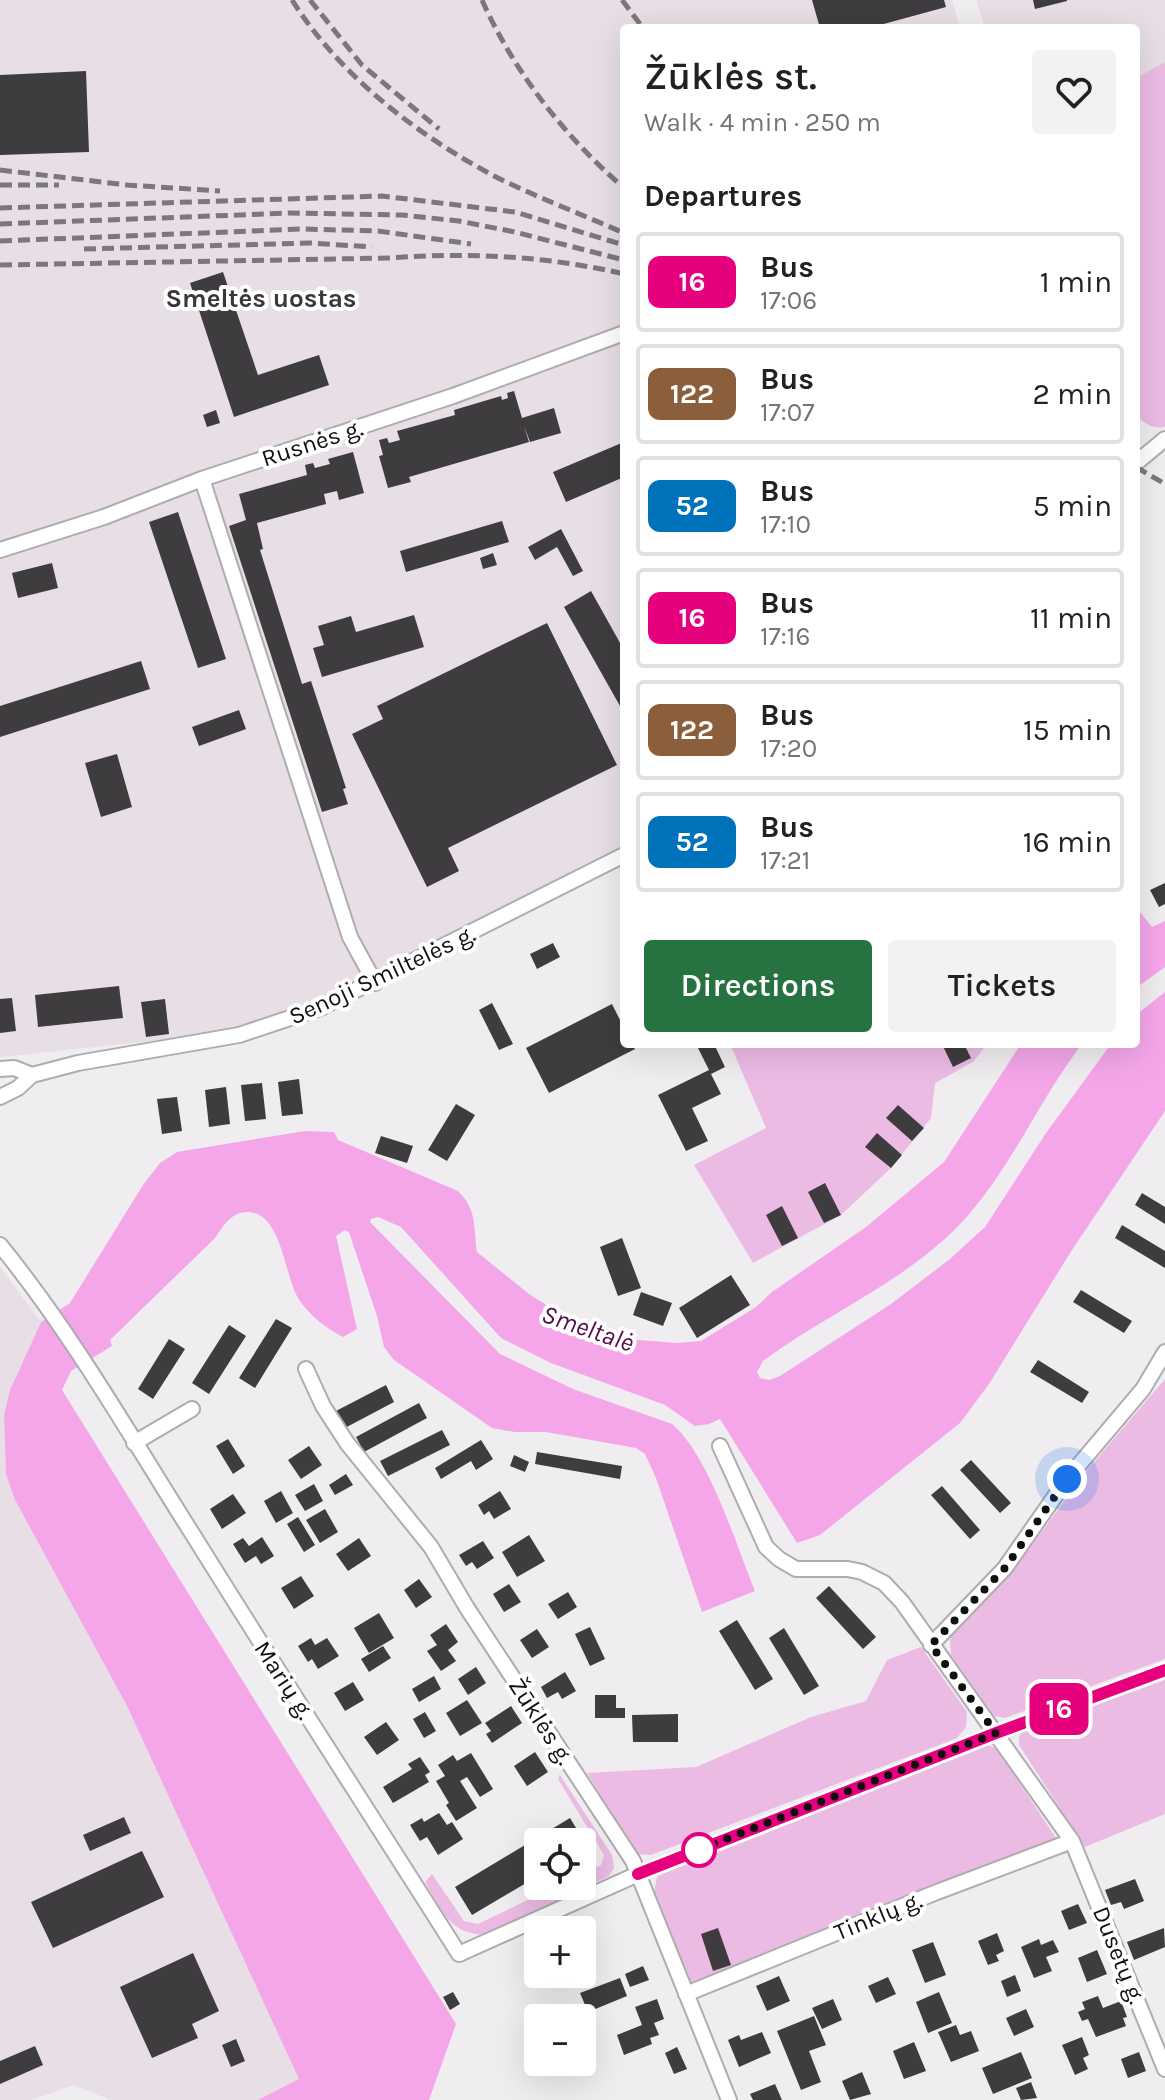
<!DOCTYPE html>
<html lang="en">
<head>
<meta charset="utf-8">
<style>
	body { margin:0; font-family:Karla,sans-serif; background:#f2f2f2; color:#202124; height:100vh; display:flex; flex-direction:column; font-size:30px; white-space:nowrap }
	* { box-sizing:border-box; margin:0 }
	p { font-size:26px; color:#757577 }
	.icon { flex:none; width:44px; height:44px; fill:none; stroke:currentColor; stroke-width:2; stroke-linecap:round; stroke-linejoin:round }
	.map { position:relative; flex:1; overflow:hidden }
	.side { position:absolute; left:620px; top:24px; width:520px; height:1024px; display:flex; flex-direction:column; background:#fff; border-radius:8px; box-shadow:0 8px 32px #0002 }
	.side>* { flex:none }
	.badge { padding:0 16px; border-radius:12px; font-size:28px; line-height:52px }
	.buttons { position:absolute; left:524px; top:1828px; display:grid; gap:16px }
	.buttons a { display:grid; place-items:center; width:72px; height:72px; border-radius:8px; background:#fff; box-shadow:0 8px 32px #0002; font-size:40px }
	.you { position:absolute; width:40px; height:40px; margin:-20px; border:6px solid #fff; border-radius:50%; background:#1a73e8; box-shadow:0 0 0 12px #1a73e833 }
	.map>.badge { position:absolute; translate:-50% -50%; box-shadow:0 0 0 4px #fff }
	h2 { padding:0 24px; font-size:30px; line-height:72px }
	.round { display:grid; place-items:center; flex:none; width:84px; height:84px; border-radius:8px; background:#f2f2f2 }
	.head { display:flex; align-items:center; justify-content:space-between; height:136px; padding:0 24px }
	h1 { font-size:38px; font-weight:600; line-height:60px }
	.primary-button { display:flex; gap:16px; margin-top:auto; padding:16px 24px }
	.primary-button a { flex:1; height:92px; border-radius:8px; background:#267241; color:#fff; font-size:32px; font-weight:600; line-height:92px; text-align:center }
	.primary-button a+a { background:#f2f2f2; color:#202124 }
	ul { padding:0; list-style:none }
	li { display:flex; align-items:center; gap:24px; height:100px; margin:0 16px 12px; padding:0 8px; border:4px solid #e0e0e0; border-radius:8px }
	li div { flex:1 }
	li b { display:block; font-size:30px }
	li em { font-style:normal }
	li .badge { min-width:88px; font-weight:700; text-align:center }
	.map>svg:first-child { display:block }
	.built { fill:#e8dee6 }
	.green { fill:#ecbbe4 }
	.water { fill:#f4a6e9 }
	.building { fill:#3e3c3e }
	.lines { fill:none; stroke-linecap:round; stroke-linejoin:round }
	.minor-casing { stroke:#afacaf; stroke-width:18 }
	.minor { stroke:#fff; stroke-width:14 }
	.rail { stroke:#7a787a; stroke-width:5; stroke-dasharray:12 6; stroke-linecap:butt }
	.line-casing { stroke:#fff; stroke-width:18 }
	.line { stroke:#e6007e; stroke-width:12 }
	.walk { stroke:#100f10; stroke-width:8; stroke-dasharray:0 14.4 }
	.stop-dot { fill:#fff; stroke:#e6007e; stroke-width:4 }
	.labels { text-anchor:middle; stroke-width:8; stroke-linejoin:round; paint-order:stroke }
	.street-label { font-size:24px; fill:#100f10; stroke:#fff }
	.neighbourhood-label { font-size:26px; font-weight:bold; fill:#3a3739; stroke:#fff }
	.water-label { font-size:26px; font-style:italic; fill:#520e4d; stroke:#fff }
</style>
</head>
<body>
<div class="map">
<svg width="1165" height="2100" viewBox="0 0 1165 2100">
	<rect width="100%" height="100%" fill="#f0edf0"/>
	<path class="built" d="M0,0H952L960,28H624V848L341,993L277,1016L209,1035L0,1057Z
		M976,0H1165V62L1136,78V28H985Z
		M0,1267L41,1322L10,1390L4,1415L6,1474L15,1500L127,1706L300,2079L258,2100H110L74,2085L32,2100H0Z"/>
	<path class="green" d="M1165,62V427C1152,429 1145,424 1136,415V78Z
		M730,1044H987L973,1062L935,1083L931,1118L891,1168L841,1215L753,1263L694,1165L766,1128Z
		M1165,1379V1659L1005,1718L994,1716L951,1655L950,1640L954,1630L1014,1569L1089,1468Z
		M921,1647L967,1712L966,1727L957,1738L651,1855L639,1854L631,1845L587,1773L696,1767L811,1717L866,1701L887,1660Z
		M1165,1680V1814L1085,1847L1019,1745V1737L1022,1732Z
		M988,1745L997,1749L1056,1838L699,1983H689L654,1893L657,1877L669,1870Z
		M560,1775L612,1855L614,1868L609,1876L487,1934C451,1937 441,1909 425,1882L432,1874L464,1921L478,1924L557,1886H582V1874L601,1865L604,1855L558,1779Z"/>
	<path class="water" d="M1136,907L1152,927L1165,921V967L1136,988Z
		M1165,992V1111L1070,1253L989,1384L960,1423L820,1535L797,1543L720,1419L709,1424L695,1426L665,1405L551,1363L501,1338L401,1227L378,1217L371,1219L370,1222L500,1354L573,1389L672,1424C709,1455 736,1545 755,1591L702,1612L656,1478L645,1454L636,1448L546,1432H515L492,1428L394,1360L384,1347L377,1316L349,1232L345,1230L336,1236L357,1329L343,1337C326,1328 311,1317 300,1301C284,1279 283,1213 248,1212C231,1212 223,1226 215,1238L110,1340L112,1346L71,1371L62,1390L456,2024L429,2100H258L299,2079L127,1706L15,1500L6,1474L4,1415L10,1390L41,1322L70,1303L143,1185L160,1163L177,1152L305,1131L334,1132L338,1140L458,1191C478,1211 473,1227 477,1252L529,1294L562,1315L626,1339L677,1343L701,1341L756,1307L772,1292L866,1227L944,1162L1021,1044H1082C1039,1100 1011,1169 963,1221C906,1282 829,1312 763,1361L757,1372L760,1378L769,1380L780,1376L891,1304L950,1259L985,1227L1046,1133L1111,1044H1136V1015Z"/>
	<path class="building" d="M812,0H944L946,7L869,28H820Z
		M1033,0H1067V1L1035,9Z
		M86,71L89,152L0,155V75Z
		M223,272L258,375L319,355L329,385L234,417L190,283Z
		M514,391L522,418L554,408L561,433L530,442L524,426L529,442L409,477L411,482L388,488L379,456L383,455L379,440L387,438L389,443L400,440L397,431L455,415L454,410L501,396L502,400L508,398L507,393Z
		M216,410L220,423L207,427L203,415Z
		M624,442V477L566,502L553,472Z
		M353,452L364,493L339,500L337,491L324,494L326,504L257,523L263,549L260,550L302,684L311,681L346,788L343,789L348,804L322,812L229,526L246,520L239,494L307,475L305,465L313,463L315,468L330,464L328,459Z
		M178,512L226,659L198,668L149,522Z
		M502,521L509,542L406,572L400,551Z
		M561,529L583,571L573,576L557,547L535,560L528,547Z
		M493,553L497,565L483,569L480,558Z
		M52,563L58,588L18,598L12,573Z
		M591,591L624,650V713L564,607Z
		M414,615L424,647L322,677L313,648L324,645L318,626L351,616L356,632Z
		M547,623L617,765L448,848L459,871L427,887L352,734L383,719L377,706Z
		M141,661L150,689L0,737V706Z
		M239,710L246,729L199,746L192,727Z
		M117,754L132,807L101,817L85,763Z
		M1165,883V904L1159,907L1150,890Z
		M553,943L560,957L537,969L530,954Z
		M119,986L123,1018L38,1027L35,995Z
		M12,998L16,1031L0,1033V999Z
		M165,999L169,1034L146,1037L141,1002Z
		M492,1003L513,1044L499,1050L479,1010Z
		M612,1004L624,1028V1044H632L635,1049L549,1093L526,1048Z
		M696,1044H714L725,1067L711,1074L721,1094L692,1108L708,1141L686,1151L658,1095L709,1070Z
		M942,1044H964L971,1058L953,1067Z
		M299,1079L303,1114L282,1116L278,1082Z
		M262,1083L266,1119L245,1121L241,1085Z
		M226,1087L230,1124L209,1127L205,1090Z
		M177,1097L182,1131L162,1134L157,1099Z
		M456,1104L475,1115L447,1161L428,1150Z
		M898,1105L924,1128L912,1141L886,1118Z
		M877,1133L902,1155L891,1168L865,1147Z
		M381,1136L413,1146L407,1163L375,1153Z
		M825,1183L841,1215L824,1223L808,1192Z
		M1142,1193L1165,1207V1224L1135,1205Z
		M782,1206L798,1238L782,1246L766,1215Z
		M1122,1225L1165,1251V1268L1115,1238Z
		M622,1238L641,1288L618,1296L600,1247Z
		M731,1275L750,1305L697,1338L679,1308Z
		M1081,1290L1132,1321L1124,1333L1073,1302Z
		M641,1292L672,1303L663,1326L633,1315Z
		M276,1319L292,1328L255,1388L239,1378Z
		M229,1325L246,1336L209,1394L192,1383Z
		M169,1339L185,1349L153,1399L138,1389Z
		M1038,1360L1089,1392L1082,1403L1030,1372Z
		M386,1385L394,1402L343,1429L334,1412Z
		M419,1403L427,1418L364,1452L356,1437Z
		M442,1430L450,1445L388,1476L380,1461Z
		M228,1439L245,1466L233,1474L216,1446Z
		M481,1440L493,1459L476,1470L471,1461L441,1479L435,1468Z
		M309,1446L322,1465L301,1479L288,1460Z
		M537,1452L622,1466L620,1479L535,1464Z
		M514,1455L529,1462L525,1472L510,1466Z
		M971,1460L1011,1503L1000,1513L960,1470Z
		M346,1474L353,1485L335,1495L329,1485Z
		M314,1484L323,1501L305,1511L295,1495Z
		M942,1486L980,1530L970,1539L931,1495Z
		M281,1491L293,1513L276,1523L264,1501Z
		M500,1491L511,1509L494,1519L489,1511L484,1515L478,1505Z
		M233,1494L246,1513L222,1529L210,1509Z
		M325,1509L338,1532L320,1543L306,1520Z
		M298,1517L315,1545L304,1552L287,1524Z
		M529,1535L545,1561L517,1577L502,1552Z
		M262,1537L274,1556L261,1564L256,1556L245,1563L233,1544L243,1538L249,1546Z
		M359,1538L371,1556L348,1571L336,1554Z
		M483,1541L494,1558L477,1569L472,1562L466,1566L459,1555Z
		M301,1576L314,1596L294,1609L281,1588Z
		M419,1579L432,1597L416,1608L404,1590Z
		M509,1584L521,1602L504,1612L493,1594Z
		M829,1586L876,1637L863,1649L816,1598Z
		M568,1592L577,1607L558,1619L548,1604Z
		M379,1613L394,1638L369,1653L354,1628Z
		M737,1620L773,1679L755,1690L719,1631Z
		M446,1624L458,1642L448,1650L456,1661L441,1671L427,1651L437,1645L430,1635Z
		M590,1627L605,1659L590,1666L575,1634Z
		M784,1628L819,1686L804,1695L769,1638Z
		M537,1629L549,1647L532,1658L520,1640Z
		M311,1638L315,1645L327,1638L339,1656L318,1669L312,1659L308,1662L298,1646Z
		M383,1646L391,1658L369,1672L361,1659Z
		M476,1667L486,1683L468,1695L458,1679Z
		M565,1672L576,1691L562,1699L558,1692L547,1698L541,1687Z
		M434,1676L441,1689L419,1702L412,1689Z
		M353,1682L364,1700L345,1711L334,1693Z
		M595,1695H616V1708H625V1718H595Z
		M467,1700L482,1723L460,1736L446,1713Z
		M511,1706L522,1723L492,1743L486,1734L491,1731L485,1723Z
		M425,1712L436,1731L424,1738L413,1719Z
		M678,1714V1742H633L632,1715Z
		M386,1722L399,1740L377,1755L364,1737Z
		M535,1752L548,1772L527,1786L514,1766Z
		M471,1753L493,1789L480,1797L467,1777L460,1781L477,1808L456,1821L446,1805L449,1803L436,1781L445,1776L438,1765L453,1755L457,1761Z
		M420,1757L430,1772L425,1775L429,1782L393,1803L383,1787L412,1769L408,1764Z
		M439,1813L447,1825L452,1822L463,1839L438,1855L427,1837L420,1841L410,1825L422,1818L424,1822Z
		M124,1817L131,1833L90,1851L83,1835Z
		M570,1818L587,1846L582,1849V1842H538V1876L472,1915L455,1887Z
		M142,1851L164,1897L53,1948L31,1902Z
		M1135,1879L1144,1901L1124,1909L1121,1902L1111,1905L1105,1890Z
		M1078,1904L1087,1923L1069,1930L1061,1911Z
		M718,1928L731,1965L713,1971L701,1934Z
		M1164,1928L1165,1947L1134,1960L1127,1942Z
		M997,1933L1004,1951L996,1955L999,1961L988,1965L978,1941Z
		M1039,1939L1041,1945L1053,1940L1059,1952L1046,1957L1052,1971L1034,1978L1021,1947Z
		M933,1942L946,1975L925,1983L912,1950Z
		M1097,1950L1107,1974L1087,1982L1078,1958Z
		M193,1953L219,2011L192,2024L198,2038L152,2058L120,1987Z
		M643,1966L649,1980L630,1987L625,1974Z
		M1015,1975L1021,1991L1007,1997L1001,1981Z
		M779,1976L790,2001L767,2011L756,1986Z
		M888,1977L896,1994L876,2003L868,1986Z
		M620,1978L627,1996L588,2012L580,1993Z
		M453,1992L460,2004L450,2010L443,1997Z
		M939,1992L952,2023L928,2033L916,2002Z
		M1098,1996L1103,2008L1121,2001L1127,2017L1123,2018L1126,2026L1096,2037L1088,2019L1082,2021L1078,2012L1085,2009L1082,2002Z
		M657,1999L664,2019L654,2023L659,2035L650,2038L652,2044L624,2055L617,2035L642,2025L635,2007Z
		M833,1999L842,2020L822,2029L812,2008Z
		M1026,2009L1034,2027L1014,2036L1006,2018Z
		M814,2016L826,2045L809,2051L821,2082L801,2090L777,2031Z
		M956,2025L960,2035L971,2031L979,2051L951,2062L938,2032Z
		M762,2032L771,2053L739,2067L728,2040L739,2035L741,2040Z
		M1082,2037L1089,2055L1083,2058L1088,2069L1075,2075L1062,2045Z
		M236,2039L245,2061L231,2067L222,2045Z
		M914,2042L926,2071L904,2079L893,2051Z
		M35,2046L43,2065L0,2084V2061Z
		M677,2047L687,2069L674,2074L665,2053Z
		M1021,2052L1032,2078L993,2094L982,2068Z
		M1139,2052L1146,2071L1128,2078L1121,2059Z
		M862,2072L871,2094L850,2100L842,2081Z
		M1031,2082L1037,2098L1021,2100L1016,2088Z
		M775,2084L782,2100H753L750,2094Z"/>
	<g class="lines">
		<g class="minor-casing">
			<path id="minor" d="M1136,463L1165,439
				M202,479L350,937L375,983
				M0,550L104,517L202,479L453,396L624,333
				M0,1069L14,1068L32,1075
				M0,1097L18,1088L32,1075L78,1063L239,1035L320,1008L624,855
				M0,1245C74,1336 132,1439 195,1538C282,1678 371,1815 459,1954L638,1874L996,1733L1165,1670
				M306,1369L323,1406L347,1443L431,1547L467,1608L633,1861L729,2100
				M134,1443L192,1409
				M720,1446L766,1547L779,1559L796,1569H848L862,1572L884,1583L902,1602L1072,1841L1165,2069
				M931,1645L1005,1568L1067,1479L1143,1389L1165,1352
				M686,1994L937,1892L1072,1841"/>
		</g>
		<use href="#minor" class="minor"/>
		<path class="rail" d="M292,0C340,76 416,134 494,176C536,197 581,214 624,233
			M310,0L362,65L439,129
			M482,0C514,72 565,137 624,188
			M622,0L643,28
			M0,170L127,185L220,191
			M0,185H59
			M0,208L382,196L515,212L624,245
			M0,224L291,213L402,215L459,221L515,232L624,260
			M0,241L302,229L378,231L471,244
			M84,249L311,243L372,247
			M0,265L390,258C468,252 548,256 624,274
			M1136,467L1165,484"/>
	</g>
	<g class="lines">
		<g class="line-casing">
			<path id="line" d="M638,1874L996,1733L1165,1670"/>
		</g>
		<use href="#line" class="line"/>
		<path class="walk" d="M699,1850L693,1852L996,1733L931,1645L1005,1568L1067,1479"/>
	</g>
	<circle class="stop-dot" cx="699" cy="1850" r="16"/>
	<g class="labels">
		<g class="street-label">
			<text transform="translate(312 443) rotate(-18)" y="8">Rusnės g.</text>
			<text transform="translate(382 975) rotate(-25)" y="8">Senoji Smiltelės g.</text>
			<text transform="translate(284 1680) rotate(57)" y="8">Marių g.</text>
			<text transform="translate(541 1721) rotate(57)" y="8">Žūklės g.</text>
			<text transform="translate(878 1916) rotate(-22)" y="8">Tinklų g.</text>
			<text transform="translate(1119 1955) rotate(68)" y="8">Dusetų g.</text>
		</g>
		<g class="neighbourhood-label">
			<text x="261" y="307">Smeltės uostas</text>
		</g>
		<g class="water-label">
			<text transform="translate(588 1328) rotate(19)" y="9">Smeltalė</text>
		</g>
	</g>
</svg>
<div class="buttons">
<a><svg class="icon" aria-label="locate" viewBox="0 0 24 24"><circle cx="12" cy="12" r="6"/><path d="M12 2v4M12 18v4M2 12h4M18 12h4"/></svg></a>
<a>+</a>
<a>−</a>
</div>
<div class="you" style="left:1067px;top:1479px"></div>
<b class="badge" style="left:1059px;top:1709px;background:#e6007e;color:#fff">16</b>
<section class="side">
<div class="head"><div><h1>Žūklės st.</h1><p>Walk · 4 min · 250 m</p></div><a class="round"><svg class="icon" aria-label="heart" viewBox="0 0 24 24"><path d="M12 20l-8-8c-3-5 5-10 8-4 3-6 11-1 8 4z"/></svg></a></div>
<h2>Departures</h2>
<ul>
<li><span class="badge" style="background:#e6007e;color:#fff">16</span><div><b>Bus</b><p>17:06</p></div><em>1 min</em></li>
<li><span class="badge" style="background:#8b5e3c;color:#fff">122</span><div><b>Bus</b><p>17:07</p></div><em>2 min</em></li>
<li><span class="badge" style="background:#0072bc;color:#fff">52</span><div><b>Bus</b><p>17:10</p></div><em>5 min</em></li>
<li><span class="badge" style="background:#e6007e;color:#fff">16</span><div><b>Bus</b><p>17:16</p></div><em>11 min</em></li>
<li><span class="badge" style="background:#8b5e3c;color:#fff">122</span><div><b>Bus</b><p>17:20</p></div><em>15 min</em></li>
<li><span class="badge" style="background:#0072bc;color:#fff">52</span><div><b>Bus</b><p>17:21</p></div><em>16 min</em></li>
</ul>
<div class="primary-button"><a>Directions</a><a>Tickets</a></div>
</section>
</div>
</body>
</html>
